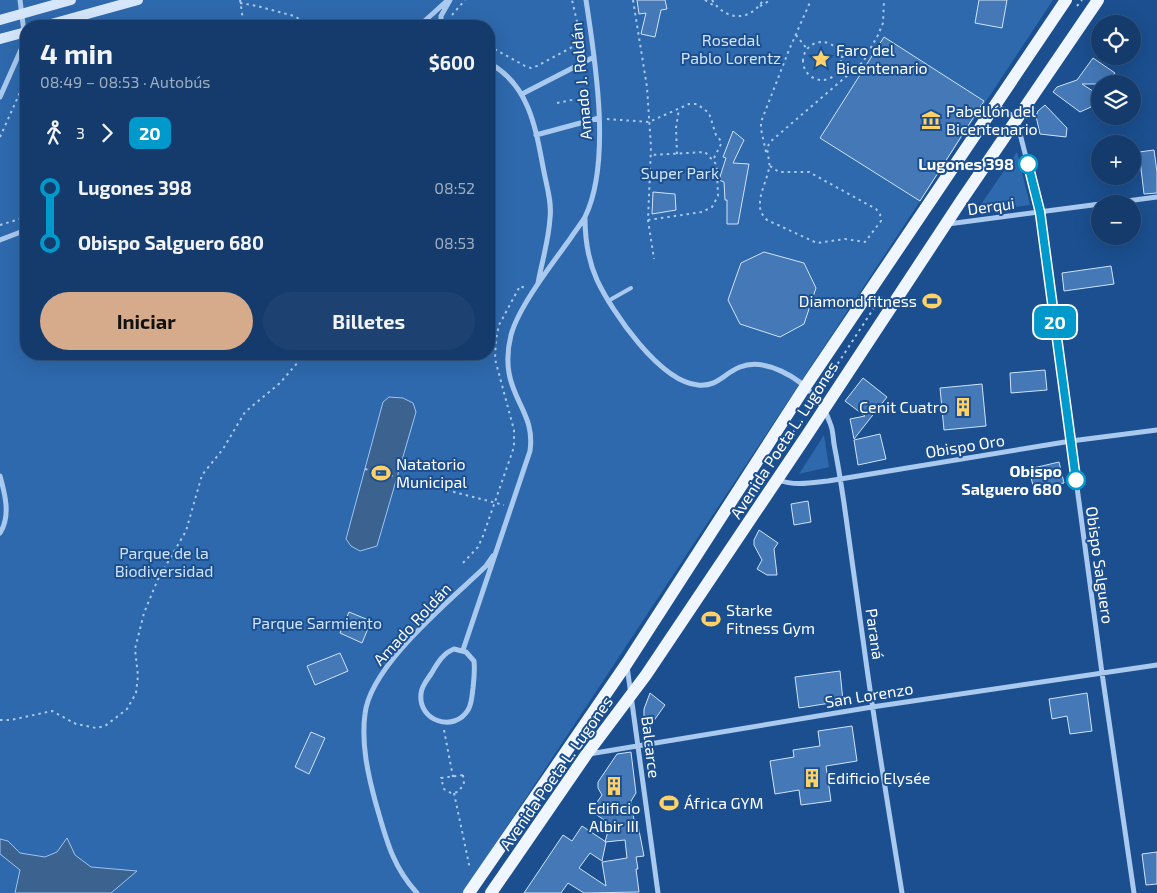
<!DOCTYPE html>
<html lang="es">
<head>
<meta charset="utf-8">
<style>
	body { margin:0; font-family:"Exo 2",sans-serif; background:#1d4271; color:#f1f3f6; height:100vh; display:flex; flex-direction:column; font-size:19px; white-space:nowrap }
	* { box-sizing:border-box; margin:0 }
	p { font-size:16px; color:#9dadc1 }
	.icon { flex:none; width:28px; height:28px; fill:none; stroke:currentColor; stroke-width:2; stroke-linecap:round; stroke-linejoin:round }
	.map { position:relative; flex:1; overflow:hidden }
	.details { position:absolute; left:20px; top:20px; width:475px; height:340px; display:flex; flex-direction:column; background:#143b6b; border-radius:20px; box-shadow:0 5px 20px #0002,0 0 0 1px #33557e }
	.details>* { flex:none }
	.badge { padding:0 10px; border-radius:8px; font-size:18px; line-height:32px }
	.buttons { position:absolute; left:1091px; top:15px; display:grid; gap:10px }
	.buttons a { display:grid; place-items:center; width:50px; height:50px; border-radius:50%; background:#143b6b; box-shadow:0 5px 20px #0002,0 0 0 1px #33557e; font-size:25px }
	.map>.badge { position:absolute; translate:-50% -50%; box-shadow:0 0 0 2px #fff }
	.legs { display:flex; align-items:center; gap:8px; height:55px; padding:0 20px; font-size:16px }
	.legs p { margin-inline-start:auto }
	.head { display:flex; align-items:center; justify-content:space-between; height:85px; padding:0 20px }
	h1 { font-size:28px; font-weight:700; line-height:38px }
	.button { display:flex; gap:10px; margin-top:auto; padding:10px 20px }
	.button a { flex:1; height:58px; border-radius:30px; background:#d6ab8b; color:#111; font-size:20px; font-weight:700; line-height:58px; text-align:center }
	.button a+a { background:#1d4271; color:#f1f3f6 }
	ul { padding:0 20px; list-style:none }
	li { display:flex; align-items:center; gap:18px; height:55px; font-size:19px }
	li i { display:grid; place-items:center; width:8px; height:100%; margin:0 6px; background:currentColor }
	li i::after { content:''; width:12px; height:12px; margin:-6px; border:4px solid; border-radius:50%; background:#143b6b }
	li p { margin-inline-start:auto }
	li:first-child i { background:linear-gradient(#0000 50%,currentColor 0) }
	li:last-child i { background:linear-gradient(currentColor 50%,#0000 0) }
	.map>svg:first-child { display:block }
	.green { fill:#2e69ad; fill-rule:evenodd }
	.water { fill:#3c6290; stroke:#9cc4f0 }
	.building { fill:#4478b7; stroke:#cfe3fa }
	.lines { fill:none; stroke-linecap:round; stroke-linejoin:round }
	.path { stroke:#a9c9ee; stroke-width:2; stroke-dasharray:2.5 4; stroke-linecap:butt }
	.service { stroke:#a9c9ee; stroke-width:4 }
	.minor { stroke:#a9c9ee; stroke-width:5 }
	.secondary { stroke:#d6e6fa; stroke-width:10 }
	.primary { stroke:#f0f6ff; stroke-width:12 }
	.line-1-casing { stroke:#fff; stroke-width:11 }
	.line-1 { stroke:#0099cb; stroke-width:8 }
	.stop-1-dot { fill:#fff; stroke:#0099cb; stroke-width:2.5 }
	.labels { text-anchor:middle; stroke-width:4; stroke-linejoin:round; paint-order:stroke }
	.park-label { font-size:16px; fill:#cfe3fa; stroke:#1b4f8f }
	.poi-label { font-size:16px; fill:#fff; stroke:#1b4f8f; text-anchor:start }
	.street-label { font-size:16px; fill:#fff; stroke:#1b4f8f }
	.stop-label { font-size:16px; font-weight:bold; fill:#fff; stroke:#1b4f8f; text-anchor:end }
</style>
</head>
<body>
<div class="map">
<svg width="1157" height="893" viewBox="0 0 1157 893">
	<rect width="100%" height="100%" fill="#1b4f8f"/>
	<path class="green" d="M0,0H1053L463,893H0ZM26,26H489V354H26Z
		M1017,152L1030,205L975,213Z
		M824,435L829,467L799,474Z"/>
	<path class="water" d="M389,397L403,398L413,403L416,412L377,546L360,551L351,546L346,539L383,402Z
		M67,838L75,855L91,867L137,871L111,893H15L20,870L0,854V839L8,841L20,853L45,857L57,852Z"/>
	<path class="building" d="M637,0H665L667,9L661,10L655,37L641,34L646,13L639,14Z
		M979,0H1007L1002,28L975,23Z
		M884,37L984,101L920,201L820,138Z
		M1093,58L1115,73L1107,84H1082L1099,95L1091,107L1080,112L1053,92L1057,87L1077,80Z
		M1045,105L1067,128L1066,137L1040,134L1036,116L1038,111Z
		M733,131L744,140L733,163L749,164L738,224H727V200H725L724,182L719,180L726,158L723,157Z
		M1154,150L1157,172V193L1144,194L1139,152Z
		M653,192L675,194L676,210L652,214Z
		M764,252L804,263L816,288L804,324L780,337L740,324L728,300L741,263Z
		M1111,266L1114,284L1064,291L1062,273Z
		M1045,370L1047,390L1011,393L1010,373Z
		M863,378L887,397L854,439L850,419L865,416L845,401Z
		M982,384L986,426L944,430L940,388Z
		M880,434L886,459L858,465L854,440Z
		M1059,462L1064,483L1034,490L1029,469Z
		M808,501L811,522L794,525L791,504Z
		M759,530L778,543L774,549L777,575H767L757,569L762,560L754,545V540Z
		M349,612L371,621L362,643L340,633Z
		M340,653L348,671L315,685L307,666Z
		M840,671L843,701L799,708L795,677Z
		M650,693L665,705L648,729L644,720V709Z
		M1087,693L1092,731L1070,734L1067,716L1052,719L1049,699Z
		M852,726L857,761L826,766L831,801L801,805L799,790L775,794L770,761L794,757L793,750L820,746L818,731Z
		M311,732L325,738L309,774L295,767Z
		M631,752L636,793L631,801L634,820H637L644,856L636,857L638,869H636L639,892L584,893L568,883L561,893H524L563,835L572,841L582,826L606,842L602,861L590,853L579,868L606,886L602,862L627,858L625,840L605,842L610,824L591,811L602,795L598,788V782L617,754Z
		M1157,852V884L1146,885L1142,854Z"/>
	<g class="lines">
		<path class="path" d="M240,0L244,26
			M633,0L647,87L651,147L648,220L654,259
			M705,0L716,7
			M712,0C726,21 750,22 763,0
			M240,3L257,6L294,16L311,26
			M760,6L771,0
			M1077,6L1082,0
			M452,15L465,0
			M796,35L807,49
			M803 61a19 19 0 1 1 38 0a19 19 0 1 1-38 0Z
			M489,46L525,66L531,68L537,66L578,44L581,39L572,0
			M841,57L866,55
			M557,103L586,97
			M607,119L649,122L689,104H697L709,113L716,135L721,141V144L713,160
			M0,137L26,79
			M766,152L761,129V122L789,50L811,0
			M677,154L676,128L679,109
			M770,166L779,172H809L876,209L880,214L881,221L865,242L845,239L817,243L767,220C763,216 760,212 760,206C759,194 767,180 769,168C771,158 764,152 770,142L863,62L878,35L883,23L884,0
			M648,220L702,212L712,207L718,196L717,171L716,164L705,152L651,155
			M0,225L26,217
			M820,391L883,294
			M782,449L811,405
			M365,469L504,505
			M463,563L478,547L483,536L514,447V430L495,359L496,339L499,325L520,286L525,288
			M0,720H11L52,711L76,724L96,728L105,726L127,709L136,693L138,676L135,649L144,613L158,579L186,531L202,475L223,449L245,412L280,383L305,354
			M444,730L453,777
			M463,775L464,784L458,792L451,793L444,789L441,778Z
			M454,793L470,869"/>
		<path class="service" d="M608,301L631,288"/>
		<path class="minor" d="M419,26L448,0
			M441,26V16L450,0
			M489,63C530,85 536,130 544,172C547,187 552,203 550,218C549,239 542,261 538,283
			M522,94L594,57
			M0,97L23,45L24,32L20,0
			M995,105L1016,118L1040,212L1102,673L1134,893
			M536,135L599,118
			M1104,204L1157,197
			M585,218C585,239 588,260 597,280C612,312 660,382 698,385C718,387 724,373 740,367C765,357 800,378 815,397C821,404 827,414 830,423C833,429 833,437 834,444C838,464 841,483 844,503C851,551 857,599 864,647C875,729 889,811 902,893
			M948,224L1100,204
			M0,240L26,230
			M0,476C5,494 11,516 0,533
			M778,480C795,486 810,483 828,481L1071,441L1157,430
			M454,649L466,652L474,661C475,670 474,679 473,688C472,695 472,704 468,710C454,733 418,721 421,694C421,687 427,680 431,674C437,664 443,653 454,649Z
			M463,650L530,451C535,417 514,403 509,373C507,361 508,347 511,335C519,306 552,264 570,239C575,231 581,224 585,217C612,162 595,59 586,0
			M627,666L658,893
			M589,754L872,707L1157,665
			M417,893C392,866 386,838 376,804C368,775 361,744 365,714C370,665 451,600 486,566L493,556"/>
		<path class="secondary" d="M0,20L71,0
			M44,26L138,0
			M0,39L26,32"/>
		<path class="primary" d="M469,893L627,663L805,387L1066,0
			M491,893L586,755L646,675L807,435L961,201L1098,0"/>
	</g>
	<g class="lines">
		<g class="line-1-casing">
			<path id="line-1" d="M1028,164L1040,212L1076,480"/>
		</g>
		<use href="#line-1" class="line-1"/>
	</g>
	<defs>
		<g id="sight-bare" transform="scale(1.5)"><path d="M0-6L1.8-2.2L6-1.7L2.9 1.2L3.7 5.4L0 3.3L-3.7 5.4L-2.9 1.2L-6-1.7L-1.8-2.2Z" fill="#ffd166" stroke="#1b4f8f" stroke-width="2.5" paint-order="stroke"/></g>
		<g id="museum-bare" transform="scale(1.5)"><path d="M0-6L6-3V-2H-6V-3ZM-5-1h2V3h-2ZM-1-1h2V3h-2ZM3-1h2V3H3ZM-6 4H6V6H-6Z" fill="#ffd166" stroke="#1b4f8f" stroke-width="2.5" paint-order="stroke"/></g>
		<g id="stadium-bare" transform="scale(1.5)"><path d="M0-5a6.5 5 0 1 0 0 10a6.5 5 0 1 0 0-10ZM-3.5-1.8h7v3.6h-7Z" fill="#ffd166" stroke="#1b4f8f" stroke-width="2.5" paint-order="stroke"/></g>
		<g id="building-bare" transform="scale(1.5)"><path d="M-4-6H4V6H1V3H-1V6H-4ZM-2.5-4.3h1.7v1.8h-1.7ZM.8-4.3h1.7v1.8H.8ZM-2.5-1h1.7V.8h-1.7ZM.8-1h1.7V.8H.8Z" fill="#ffd166" stroke="#1b4f8f" stroke-width="2.5" paint-order="stroke"/></g>
	</defs>
	<g fill-rule="evenodd">
		<use href="#sight-bare" x="821" y="59"/>
		<use href="#museum-bare" x="931" y="120"/>
		<use href="#stadium-bare" x="932" y="301"/>
		<use href="#building-bare" x="963" y="407"/>
		<use href="#stadium-bare" x="381" y="473"/>
		<use href="#stadium-bare" x="711" y="619"/>
		<use href="#building-bare" x="812" y="778"/>
		<use href="#building-bare" x="614" y="786"/>
		<use href="#stadium-bare" x="669" y="803"/>
	</g>
	<g class="stop-1-dot">
		<circle cx="1028" cy="164" r="9"/>
		<circle cx="1076" cy="480" r="9"/>
	</g>
	<g class="labels">
		<g class="park-label">
			<text x="731" y="46">Rosedal<tspan x="731" dy="18">Pablo Lorentz</tspan></text>
			<text x="680" y="179">Super Park</text>
			<text x="164" y="559">Parque de la<tspan x="164" dy="18">Biodiversidad</tspan></text>
			<text x="317" y="629">Parque Sarmiento</text>
		</g>
		<g class="poi-label">
			<text x="836" y="56">Faro del<tspan x="836" dy="18">Bicentenario</tspan></text>
			<text x="946" y="117">Pabellón del<tspan x="946" dy="18">Bicentenario</tspan></text>
			<text x="917" y="307" text-anchor="end">Diamond fitness</text>
			<text x="948" y="413" text-anchor="end">Cenit Cuatro</text>
			<text x="396" y="470">Natatorio<tspan x="396" dy="18">Municipal</tspan></text>
			<text x="726" y="616">Starke<tspan x="726" dy="18">Fitness Gym</tspan></text>
			<text x="827" y="784">Edificio Elysée</text>
			<text x="684" y="809">África GYM</text>
			<text x="614" y="814" text-anchor="middle">Edificio<tspan x="614" dy="18">Albir III</tspan></text>
		</g>
		<g class="street-label">
			<text transform="translate(581 81) rotate(-95)" y="6">Amado J. Roldán</text>
			<text transform="translate(991 206) rotate(-8)" y="6">Derqui</text>
			<text transform="translate(784 440) rotate(-57)" y="6">Avenida Poeta L. Lugones</text>
			<text transform="translate(965 446) rotate(-9)" y="6">Obispo Oro</text>
			<text transform="translate(1100 565) rotate(82)" y="6">Obispo Salguero</text>
			<text transform="translate(412 624) rotate(-47)" y="6">Amado Roldán</text>
			<text transform="translate(875 634) rotate(82)" y="6">Paraná</text>
			<text transform="translate(869 695) rotate(-9)" y="6">San Lorenzo</text>
			<text transform="translate(651 747) rotate(83)" y="6">Balcarce</text>
			<text transform="translate(556 773) rotate(-55)" y="6">Avenida Poeta L. Lugones</text>
		</g>
		<g class="stop-label">
			<text x="1014" y="170">Lugones 398</text>
			<text x="1062" y="477">Obispo<tspan x="1062" dy="18">Salguero 680</tspan></text>
		</g>
	</g>
</svg>
<div class="buttons">
<a><svg class="icon" aria-label="locate" viewBox="0 0 24 24"><circle cx="12" cy="12" r="6"/><path d="M12 2v4M12 18v4M2 12h4M18 12h4"/></svg></a>
<a><svg class="icon" aria-label="layers" viewBox="0 0 24 24"><path d="M12 4l9 5-9 5-9-5zM3 14l9 5 9-5"/></svg></a>
<a>+</a>
<a>−</a>
</div>
<b class="badge" style="left:1055px;top:322px;background:#0099cb;color:#fff">20</b>
<section class="details">
<div class="head"><div><h1>4 min</h1><p>08:49 – 08:53 · Autobús</p></div><b>$600</b></div>
<div class="legs"><svg class="icon" aria-label="walk" viewBox="0 0 24 24"><circle cx="13" cy="4" r="2"/><path d="M13 8l-2 6 4 7M11 14l-3 7M7 12l3-4h3l4 4"/></svg>3<svg class="icon" aria-label="forward" viewBox="0 0 24 24"><path d="M9 5l7 7-7 7"/></svg><b class="badge" style="background:#0099cb;color:#fff">20</b></div>
<ul>
<li><i style="color:#0099cb"></i><b>Lugones 398</b><p>08:52</p></li>
<li><i style="color:#0099cb"></i><b>Obispo Salguero 680</b><p>08:53</p></li>
</ul>
<div class="button"><a>Iniciar</a><a>Billetes</a></div>
</section>
</div>
</body>
</html>
